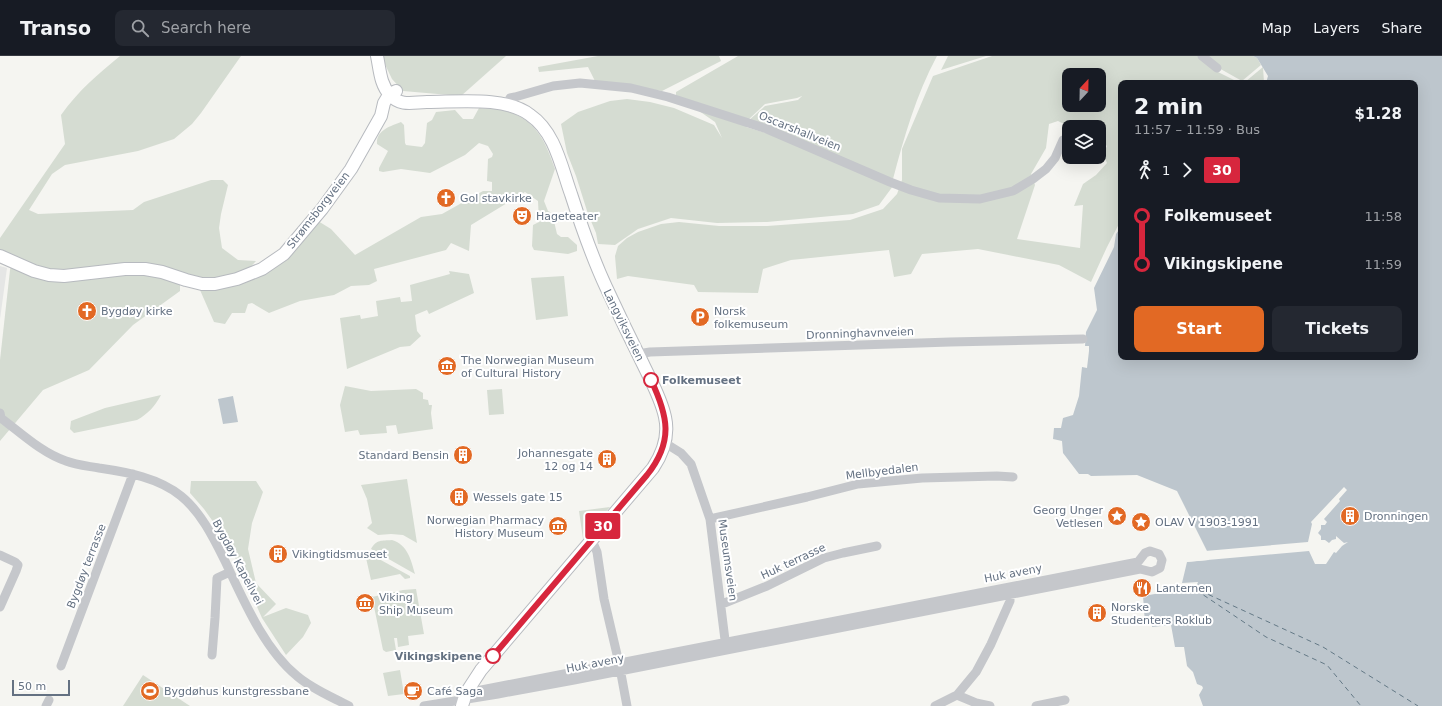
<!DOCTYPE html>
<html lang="en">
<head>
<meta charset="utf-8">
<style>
	body { margin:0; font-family:"DejaVu Sans",sans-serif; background:#242831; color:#f1f3f6; height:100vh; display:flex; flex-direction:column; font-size:15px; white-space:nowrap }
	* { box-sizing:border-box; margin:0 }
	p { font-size:13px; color:#9ea1a6 }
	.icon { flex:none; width:22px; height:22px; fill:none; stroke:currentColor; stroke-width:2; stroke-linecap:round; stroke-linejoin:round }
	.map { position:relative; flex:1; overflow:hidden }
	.panel { position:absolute; left:1118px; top:24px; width:300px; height:280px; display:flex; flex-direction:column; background:#171b24; border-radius:8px; box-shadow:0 4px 16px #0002 }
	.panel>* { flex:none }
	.badge { padding:0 8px; border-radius:3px; font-size:14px; line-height:26px }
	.needle { width:26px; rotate:22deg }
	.buttons { position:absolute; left:1062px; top:12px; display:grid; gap:8px }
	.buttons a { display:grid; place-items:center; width:44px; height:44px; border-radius:8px; background:#171b24; box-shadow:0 4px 16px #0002; font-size:20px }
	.scale { position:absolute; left:12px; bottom:10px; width:58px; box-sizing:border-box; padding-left:4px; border:2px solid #647182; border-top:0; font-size:11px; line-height:14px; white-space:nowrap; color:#647182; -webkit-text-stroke:3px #fff; paint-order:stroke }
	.map>.badge { position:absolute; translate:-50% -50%; box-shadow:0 0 0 2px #fff }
	.legs { display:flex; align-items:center; gap:6px; height:44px; padding:0 16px; font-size:13px }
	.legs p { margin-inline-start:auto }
	.head { display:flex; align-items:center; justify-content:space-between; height:68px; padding:0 16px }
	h1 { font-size:22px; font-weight:800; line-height:30px }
	.cta { display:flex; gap:8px; margin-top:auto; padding:8px 16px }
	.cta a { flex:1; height:46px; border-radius:8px; background:#e26924; color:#fff; font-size:16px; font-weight:800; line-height:46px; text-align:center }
	.cta a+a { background:#242831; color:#f1f3f6 }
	ul { padding:0 16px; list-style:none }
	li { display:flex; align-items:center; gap:14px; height:48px; font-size:15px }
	li i { display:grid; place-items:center; width:6px; height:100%; margin:0 5px; background:currentColor }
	li i::after { content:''; width:10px; height:10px; margin:-5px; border:3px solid; border-radius:50%; background:#171b24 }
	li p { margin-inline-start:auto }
	li:first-child i { background:linear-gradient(#0000 50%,currentColor 0) }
	li:last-child i { background:linear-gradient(currentColor 50%,#0000 0) }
	header { display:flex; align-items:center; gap:24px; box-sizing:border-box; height:56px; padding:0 20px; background:#171b24; border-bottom:1px solid #363941 }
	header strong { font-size:19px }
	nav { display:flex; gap:22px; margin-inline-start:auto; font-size:14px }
	.search { width:280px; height:36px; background:#242831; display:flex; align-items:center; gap:10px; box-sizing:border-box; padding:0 14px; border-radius:8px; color:#9ea1a6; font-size:15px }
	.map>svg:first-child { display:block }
	.built { fill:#e5e6e5 }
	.green { fill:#d5dcd2; fill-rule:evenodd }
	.water { fill:#bdc6cd }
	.pier { fill:#f5f5f1 }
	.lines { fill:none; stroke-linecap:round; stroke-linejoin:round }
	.ferry { stroke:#647986; stroke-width:1; stroke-dasharray:5 4; stroke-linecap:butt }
	.secondary-casing { stroke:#b7babf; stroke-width:14 }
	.street { stroke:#c5c7cb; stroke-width:9 }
	.secondary { stroke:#fff; stroke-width:12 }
	.line-1-casing { stroke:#fff; stroke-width:9 }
	.line-1 { stroke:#d7263d; stroke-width:6 }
	.stop-1-dot { fill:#fff; stroke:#d7263d; stroke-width:2 }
	.labels { text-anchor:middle; stroke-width:4; stroke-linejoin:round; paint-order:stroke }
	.street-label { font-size:11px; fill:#647182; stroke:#fff }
	.poi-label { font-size:11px; fill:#647182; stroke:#fff; text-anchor:start }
	.stop-label { font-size:11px; font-weight:bold; fill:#647182; stroke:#fff; text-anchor:start }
</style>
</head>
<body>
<header>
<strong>Transo</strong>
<div class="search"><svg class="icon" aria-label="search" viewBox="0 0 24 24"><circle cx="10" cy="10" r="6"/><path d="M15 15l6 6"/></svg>Search here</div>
<nav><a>Map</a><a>Layers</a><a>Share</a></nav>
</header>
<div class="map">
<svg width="1442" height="650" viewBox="0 0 1442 650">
	<rect width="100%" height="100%" fill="#f5f5f1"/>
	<path class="built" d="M0,210L7,212L0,263Z"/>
	<path class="green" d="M120,0H241L201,57L192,68L174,83L138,95L65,109L52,118L29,154L38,158L133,154L144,146L211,124H223L228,129L221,158L219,172L222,192L238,204L256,205L245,217L205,224L180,220V235L133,269L89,314L43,334L0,385V304L10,214L13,203L0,194V182L65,88L61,59C79,34 97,19 120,0Z
		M381,0H506L461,40L403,35L392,23Z
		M598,0H719L721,5L662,35L595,25L588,11L539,16L538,11Z
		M738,0H937C916,39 904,81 893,123L748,65L765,50L798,44L802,40L797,42L765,48L747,65L746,71L776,80L893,130L879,149L853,158L767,166L717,167L671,162L638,173L615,189L598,188L596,177L588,158L576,120L567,97L561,68L578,56L610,45L627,43L650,46L674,52L714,69L722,82L715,66L676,39V36Z
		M948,0H986L941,14Z
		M992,0H1253L1257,2L1261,9L1242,25L1217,11L1216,15L1240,27H1121V164L1107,191L1091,226L1059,209L978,193L922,198L911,218L894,221L889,194L791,204L763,213L758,237L698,236L694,229L628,220L617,223L615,200L618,190L627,182L638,176L661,168L679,166L719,170H767L850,164L883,153L897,138L902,124V93L933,20ZM1069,19H1099V49H1069ZM1058,65L1070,71L1097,69C1102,75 1098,83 1107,90L1105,94L1102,96L1107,107L1096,119L1083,128L1074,150L1083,149L1080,192L1017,183L1035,129L1031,118L1046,92L1049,68Z
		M1263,11L1264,27H1246L1245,26Z
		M479,52C486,53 494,52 501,54C535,61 545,84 555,113L544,145L548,155L550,156L553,161L557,178L561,181H568L577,189V195L568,198L534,194L532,190L533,169L539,166L538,145L525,136L471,169L469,195L451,187L446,194L374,213L377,225L369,229L351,230L334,239L300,245L269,257L252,247L248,248L245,257H232L225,268L214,266L200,234L228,230L250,223L318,165L331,173L355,199L421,161L442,158L483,135H492V126L487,125L488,103L492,101L493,98L488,90L479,87L465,99L430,117L401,113L383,116L379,115V112L388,95L377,88C376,74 391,70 401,66L404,69L405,87L406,89L422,91L425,87L427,67L432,64L436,56L455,54L463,63H473Z
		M449,215L469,218L474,237L429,258L427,254L415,259L417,275L421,280L410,290L400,291L347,313L340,262L360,259L361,263L378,260L376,245L400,241L401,246L412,245L410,229L450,218Z
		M564,220L568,260L536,264L531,222Z
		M345,330L371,335L416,333L423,337V343L428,344L429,349H432L431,357L433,373L398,378L396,369L386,370L387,377L360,379L358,374L345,376L340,349Z
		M502,333L504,358L489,359L487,334Z
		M161,339C155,350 148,358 137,364L74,377L70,373L71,365L105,352Z
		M407,423L417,487L403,479L391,478L378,479L367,472L372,467L367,443L361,429Z
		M191,425H256L263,436L252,467L248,493L256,527L276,548L263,561L286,552L308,559L311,567L303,581L286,599L262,562L229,488L204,453L190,437Z
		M610,451L583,483L579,455Z
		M392,484C408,489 411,504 415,518L371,493C377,483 381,485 392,484Z
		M368,497L410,520V522L405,523L400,518L371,524L366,502Z
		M416,533L424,578L408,580L409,589L398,591L397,582H394L396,594L386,596L383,594L372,541L403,534Z
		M400,614L404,638L388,640L383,617Z
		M143,619L190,650H123Z"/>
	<path class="water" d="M1253,0H1442V650H1203L1199,639L1203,632L1202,630L1197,628L1193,616L1187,610L1184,591H1175L1171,569L1152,571V567H1145L1143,540L1196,531L1198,526L1182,527L1187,506L1209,504L1207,495L1177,435L1137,419L1091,420L1088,418H1079L1063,397L1062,385L1053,383L1054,372H1061L1063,362L1073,359L1079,340L1082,311L1087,312L1089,295V290H1085L1086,276L1097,254L1094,232L1114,191L1116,178L1121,171V301H1415V27H1266L1268,20L1257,2Z
		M233,340L238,366L223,368L218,343Z"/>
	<path class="pier" d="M1344,431L1347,434L1339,443L1340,445L1324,463L1327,466L1325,469H1321V473L1318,477L1321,480V484H1325L1329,487L1332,484L1336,483V480L1344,487L1348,486L1342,490L1336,497L1334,496L1326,508H1315L1309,495L1185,506L1187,504L1206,502L1205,495L1308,486L1312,468L1311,466Z"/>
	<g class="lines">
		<path class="ferry" d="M1192,531L1323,591L1418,650
			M1196,534L1266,581L1327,609L1361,650"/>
		<g class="secondary-casing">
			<path id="secondary" d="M377,0C380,14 380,28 390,39C401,51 414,46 427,46C458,46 505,40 530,59C555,76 561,110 571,138C581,169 592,201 606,231C618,257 630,282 643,308C651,325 661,342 665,361C669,379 663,397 653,412L481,614L466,637L462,650
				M0,200L34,215L49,219L64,220L125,213H145L162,216L186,224L202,228H215L237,223L262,213L284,198L322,153L351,113L381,60L384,47L387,42L390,38L396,35"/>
		</g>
		<path class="street" d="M1202,0L1217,12
			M507,48L510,42L515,41L553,30L580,27L631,32L668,41L767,73L890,126L911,134L939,142L980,143L1013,135L1033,123L1046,113L1055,102L1063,84
			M638,298L650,296L950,286L1083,283
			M0,357L1,362C21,377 42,397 66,405C76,409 88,410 99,412C127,416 159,422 181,440C201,456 214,483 225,505C243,543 264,593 297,620C312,633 332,641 349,650
			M665,387L681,397L691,408L710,463L726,592
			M710,463L807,441L858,428L922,422L997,420L1013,421
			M590,485L594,489L597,496L604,543L619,607L627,650
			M0,499L15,506L18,509L16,515L0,551
			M722,548L767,530L824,502L843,497L877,490
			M212,599L215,562L217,522L230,516
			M61,610L133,418
			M957,639L976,647L990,650
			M46,650L49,644
			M424,650L498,638L574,624L1140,513L1152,516L1160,512L1162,504L1159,498L1150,495L1145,497L1138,506L466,637
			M935,650L957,639L976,616L991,588L1010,545V534
			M1036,650L1065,644"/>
		<use href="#secondary" class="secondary"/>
	</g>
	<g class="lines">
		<g class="line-1-casing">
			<path id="line-1" d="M493,600L647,419C674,385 668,360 651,324"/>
		</g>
		<use href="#line-1" class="line-1"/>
	</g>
	<defs>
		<g id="church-disc" transform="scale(1)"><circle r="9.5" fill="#e26924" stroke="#fff"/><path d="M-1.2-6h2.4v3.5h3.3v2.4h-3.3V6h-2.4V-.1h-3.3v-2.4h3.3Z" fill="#fff"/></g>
		<g id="theatre-disc" transform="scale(1)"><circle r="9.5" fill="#e26924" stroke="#fff"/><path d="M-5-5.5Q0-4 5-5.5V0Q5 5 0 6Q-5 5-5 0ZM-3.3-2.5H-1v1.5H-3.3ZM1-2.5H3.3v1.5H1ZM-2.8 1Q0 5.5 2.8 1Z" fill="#fff"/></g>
		<g id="parking-disc" transform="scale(1)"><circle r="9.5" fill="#e26924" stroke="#fff"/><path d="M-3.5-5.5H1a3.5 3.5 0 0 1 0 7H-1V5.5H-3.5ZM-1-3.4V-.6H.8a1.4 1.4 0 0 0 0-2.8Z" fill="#fff"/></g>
		<g id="museum-disc" transform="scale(1)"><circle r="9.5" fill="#e26924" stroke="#fff"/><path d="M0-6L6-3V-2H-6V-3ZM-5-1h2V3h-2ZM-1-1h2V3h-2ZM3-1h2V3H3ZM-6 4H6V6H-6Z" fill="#fff"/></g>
		<g id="building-disc" transform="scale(1)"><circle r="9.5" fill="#e26924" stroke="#fff"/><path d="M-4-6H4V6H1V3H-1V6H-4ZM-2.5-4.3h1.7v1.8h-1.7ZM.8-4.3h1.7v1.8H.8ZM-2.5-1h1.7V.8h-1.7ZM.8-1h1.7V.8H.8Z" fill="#fff"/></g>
		<g id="sight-disc" transform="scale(1)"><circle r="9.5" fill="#e26924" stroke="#fff"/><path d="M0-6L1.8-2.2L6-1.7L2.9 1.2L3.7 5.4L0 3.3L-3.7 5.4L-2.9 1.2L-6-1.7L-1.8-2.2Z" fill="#fff"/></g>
		<g id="restaurant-disc" transform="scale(1)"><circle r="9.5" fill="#e26924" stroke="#fff"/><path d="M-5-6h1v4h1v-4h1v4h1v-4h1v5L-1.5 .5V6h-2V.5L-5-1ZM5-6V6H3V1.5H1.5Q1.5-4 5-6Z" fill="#fff"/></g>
		<g id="stadium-disc" transform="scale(1)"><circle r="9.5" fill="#e26924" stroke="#fff"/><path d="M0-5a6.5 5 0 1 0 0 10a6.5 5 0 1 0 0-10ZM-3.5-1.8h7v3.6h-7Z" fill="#fff"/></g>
		<g id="cafe-disc" transform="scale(1)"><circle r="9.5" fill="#e26924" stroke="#fff"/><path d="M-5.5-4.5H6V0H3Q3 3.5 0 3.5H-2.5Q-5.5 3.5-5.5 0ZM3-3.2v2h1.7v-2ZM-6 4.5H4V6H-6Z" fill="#fff"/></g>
	</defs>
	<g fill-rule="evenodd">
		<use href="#church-disc" x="446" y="142"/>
		<use href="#theatre-disc" x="522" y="160"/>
		<use href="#church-disc" x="87" y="255"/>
		<use href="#parking-disc" x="700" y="261"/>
		<use href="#museum-disc" x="447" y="310"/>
		<use href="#building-disc" x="463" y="399"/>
		<use href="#building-disc" x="607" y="403"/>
		<use href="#building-disc" x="459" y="441"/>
		<use href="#sight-disc" x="1117" y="460"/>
		<use href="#building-disc" x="1350" y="460"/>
		<use href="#sight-disc" x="1141" y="466"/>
		<use href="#museum-disc" x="558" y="470"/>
		<use href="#building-disc" x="278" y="498"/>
		<use href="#restaurant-disc" x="1142" y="532"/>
		<use href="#museum-disc" x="365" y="547"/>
		<use href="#building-disc" x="1097" y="557"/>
		<use href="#stadium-disc" x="150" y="635"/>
		<use href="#cafe-disc" x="413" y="635"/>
	</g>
	<g class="stop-1-dot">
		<circle cx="651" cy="324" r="7"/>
		<circle cx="493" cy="600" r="7"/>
	</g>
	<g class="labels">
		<g class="street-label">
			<text transform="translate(800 75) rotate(22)" y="4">Oscarshallveien</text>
			<text transform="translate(318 154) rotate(-52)" y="4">Strømsborgveien</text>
			<text transform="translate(624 269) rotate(64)" y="4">Langviksveien</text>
			<text transform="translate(860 277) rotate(-2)" y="4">Dronninghavnveien</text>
			<text transform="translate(882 415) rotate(-7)" y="4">Mellbyedalen</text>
			<text transform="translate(728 504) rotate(82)" y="4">Museumsveien</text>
			<text transform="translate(793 505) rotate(-25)" y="4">Huk terrasse</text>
			<text transform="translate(238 506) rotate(62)" y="4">Bygdøy Kapellvei</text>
			<text transform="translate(86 510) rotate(-69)" y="4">Bygdøy terrasse</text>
			<text transform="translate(1013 517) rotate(-11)" y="4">Huk aveny</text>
			<text transform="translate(595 607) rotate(-11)" y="4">Huk aveny</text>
		</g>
		<g class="poi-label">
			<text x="460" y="146">Gol stavkirke</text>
			<text x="536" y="164">Hageteater</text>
			<text x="101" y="259">Bygdøy kirke</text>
			<text x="714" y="259">Norsk<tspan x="714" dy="13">folkemuseum</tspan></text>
			<text x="461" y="308">The Norwegian Museum<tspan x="461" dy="13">of Cultural History</tspan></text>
			<text x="593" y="401" text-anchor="end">Johannesgate<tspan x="593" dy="13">12 og 14</tspan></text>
			<text x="449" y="403" text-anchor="end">Standard Bensin</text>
			<text x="473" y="445">Wessels gate 15</text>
			<text x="1103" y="458" text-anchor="end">Georg Unger<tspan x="1103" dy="13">Vetlesen</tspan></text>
			<text x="1364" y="464">Dronningen</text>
			<text x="544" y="468" text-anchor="end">Norwegian Pharmacy<tspan x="544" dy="13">History Museum</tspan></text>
			<text x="1155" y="470">OLAV V 1903-1991</text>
			<text x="292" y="502">Vikingtidsmuseet</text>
			<text x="1156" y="536">Lanternen</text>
			<text x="379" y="545">Viking<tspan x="379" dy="13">Ship Museum</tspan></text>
			<text x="1111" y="555">Norske<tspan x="1111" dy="13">Studenters Roklub</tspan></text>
			<text x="164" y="639">Bygdøhus kunstgressbane</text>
			<text x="427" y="639">Café Saga</text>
		</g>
		<g class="stop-label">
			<text x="662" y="328">Folkemuseet</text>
			<text x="482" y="604" text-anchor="end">Vikingskipene</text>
		</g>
	</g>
</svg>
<div class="buttons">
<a><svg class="needle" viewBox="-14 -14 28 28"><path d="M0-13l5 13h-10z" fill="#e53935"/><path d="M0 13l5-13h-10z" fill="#9ea1a6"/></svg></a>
<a><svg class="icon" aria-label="layers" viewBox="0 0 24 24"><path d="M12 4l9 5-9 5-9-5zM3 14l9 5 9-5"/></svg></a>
</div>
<div class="scale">50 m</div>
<b class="badge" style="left:603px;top:470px;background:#d7263d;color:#fff">30</b>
<section class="panel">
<div class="head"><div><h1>2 min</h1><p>11:57 – 11:59 · Bus</p></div><b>$1.28</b></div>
<div class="legs"><svg class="icon" aria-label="walk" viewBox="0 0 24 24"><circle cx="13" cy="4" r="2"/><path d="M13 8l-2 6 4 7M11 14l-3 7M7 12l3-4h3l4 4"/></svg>1<svg class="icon" aria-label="forward" viewBox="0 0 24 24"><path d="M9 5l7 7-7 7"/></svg><b class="badge" style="background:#d7263d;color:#fff">30</b></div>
<ul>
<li><i style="color:#d7263d"></i><b>Folkemuseet</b><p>11:58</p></li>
<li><i style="color:#d7263d"></i><b>Vikingskipene</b><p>11:59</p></li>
</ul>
<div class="cta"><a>Start</a><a>Tickets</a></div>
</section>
</div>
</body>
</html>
